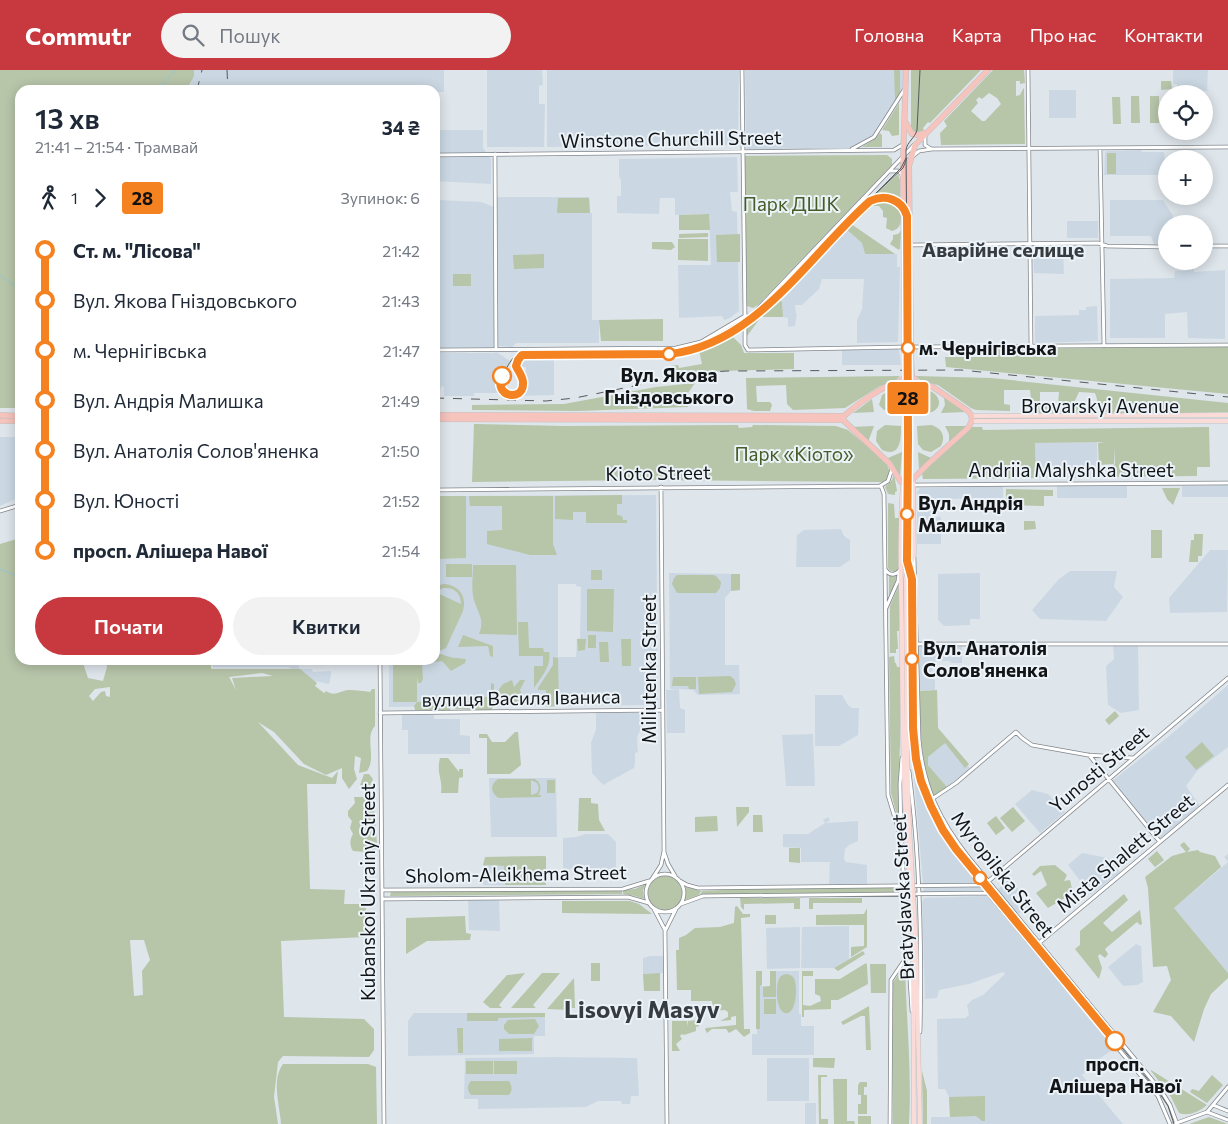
<!DOCTYPE html>
<html lang="uk">
<head>
<meta charset="utf-8">
<style>
	body { margin:0; font-family:Commissioner,sans-serif; background:#f2f2f3; color:#1f2937; height:100vh; display:flex; flex-direction:column; font-size:19px; white-space:nowrap }
	* { box-sizing:border-box; margin:0 }
	p { font-size:16px; color:#747a83 }
	.icon { flex:none; width:28px; height:28px; fill:none; stroke:currentColor; stroke-width:2; stroke-linecap:round; stroke-linejoin:round }
	.map { position:relative; flex:1; overflow:hidden }
	.side { position:absolute; left:15px; top:15px; width:425px; height:580px; display:flex; flex-direction:column; background:#fff; border-radius:15px; box-shadow:0 2px 12px #0003 }
	.side>* { flex:none }
	.badge { padding:0 10px; border-radius:4px; font-size:18px; line-height:32px }
	.buttons { position:absolute; left:1158px; top:15px; display:grid; gap:10px }
	.buttons a { display:grid; place-items:center; width:55px; height:55px; border-radius:50%; background:#fff; box-shadow:0 2px 12px #0003; font-size:25px }
	.map>.badge { position:absolute; translate:-50% -50%; box-shadow:0 0 0 2px #fff }
	.legs { display:flex; align-items:center; gap:8px; height:55px; padding:0 20px; font-size:16px }
	.legs p { margin-inline-start:auto }
	.overview { display:flex; align-items:center; justify-content:space-between; height:85px; padding:0 20px }
	h1 { font-size:28px; font-weight:600; line-height:38px }
	.button { display:flex; gap:10px; margin-top:auto; padding:10px 20px }
	.button a { flex:1; height:58px; border-radius:30px; background:#c7383f; color:#fff; font-size:20px; font-weight:600; line-height:58px; text-align:center }
	.button a+a { background:#f2f2f3; color:#1f2937 }
	ul { padding:0 20px; list-style:none }
	li { display:flex; align-items:center; gap:18px; height:50px; font-size:19px }
	li i { display:grid; place-items:center; width:8px; height:100%; margin:0 6px; background:currentColor }
	li i::after { content:''; width:12px; height:12px; margin:-6px; border:4px solid; border-radius:50%; background:#fff }
	li p { margin-inline-start:auto }
	li:first-child i { background:linear-gradient(#0000 50%,currentColor 0) }
	li:last-child i { background:linear-gradient(currentColor 50%,#0000 0) }
	header { display:flex; align-items:center; gap:30px; box-sizing:border-box; height:70px; padding:0 25px; background:#c7383f; color:#fff }
	header strong { font-size:24px }
	nav { display:flex; gap:28px; margin-inline-start:auto; font-size:18px }
	.search { width:350px; height:45px; background:#f2f2f3; display:flex; align-items:center; gap:12px; box-sizing:border-box; padding:0 18px; border-radius:28px; color:#747a83; font-size:19px }
	.map>svg:first-child { display:block }
	.built { fill:#cbd8e3; fill-rule:evenodd }
	.green { fill:#b7c5a9; fill-rule:evenodd }
	.lines { fill:none; stroke-linecap:round; stroke-linejoin:round }
	.stream { stroke:#96c7d2; stroke-width:1 }
	.minor-casing { stroke:#81878c; stroke-width:4.5 }
	.major-casing { stroke:#c1c2c2; stroke-width:5 }
	.highway-casing { stroke:#c1c2c2; stroke-width:6 }
	.minor { stroke:#fff; stroke-width:3 }
	.major { stroke:#fadbd7; stroke-width:4 }
	.highway { stroke:#f6c3bd; stroke-width:5 }
	.tram { stroke:#565a5d; stroke-width:1 }
	.rail { stroke:#565a5d; stroke-width:1; stroke-dasharray:9 9; stroke-linecap:butt }
	.major-bridge-casing { stroke:#c1c2c2; stroke-width:5; stroke-linecap:butt }
	.highway-bridge-casing { stroke:#c1c2c2; stroke-width:6; stroke-linecap:butt }
	.major-bridge { stroke:#fadbd7; stroke-width:4 }
	.highway-bridge { stroke:#f6c3bd; stroke-width:5 }
	.line-1-casing { stroke:#fff; stroke-width:11 }
	.line-1 { stroke:#f58220; stroke-width:8 }
	.stop-1-dot { fill:#fff; stroke:#f58220; stroke-width:2.5 }
	.labels { text-anchor:middle; stroke-width:4; stroke-linejoin:round; paint-order:stroke }
	.street-label { font-size:19px; fill:#121416; stroke:#ebf2f8 }
	.park-label { font-size:19px; fill:#455d27; stroke:#ebf2f8 }
	.stop-label { font-size:19px; font-weight:bold; fill:#121416; stroke:#ebf2f8; text-anchor:start }
	.neighbourhood-label { font-size:20px; font-weight:bold; fill:#373c41; stroke:#ebf2f8 }
	.district-label { font-size:24px; font-weight:bold; fill:#373c41; stroke:#ebf2f8 }
</style>
</head>
<body>
<header>
<strong>Commutr</strong>
<div class="search"><svg class="icon" aria-label="search" viewBox="0 0 24 24"><circle cx="10" cy="10" r="6"/><path d="M15 15l6 6"/></svg>Пошук</div>
<nav><a>Головна</a><a>Карта</a><a>Про нас</a><a>Контакти</a></nav>
</header>
<div class="map">
<svg width="1228" height="1054" viewBox="0 0 1228 1054">
	<rect width="100%" height="100%" fill="#dee5eb"/>
	<path class="built" d="M193,0H444V22H435V20H162L163,14L190,17Z
		M487,0H542L543,15L539,16V34H545L544,77H487Z
		M547,0H739L738,75L547,77Z
		M745,0H903V17L901,23L874,66L856,76L850,78L750,79H747L746,76Z
		M1173,0H1208L1207,20L1210,21H1177V14H1173Z
		M1049,20H1076V48H1049Z
		M435,60H483V78L491,89V114L435,111Z
		M1141,80L1142,82H1164L1166,105H1104L1105,83L1106,81Z
		M737,87L738,122H730L732,141L737,142L739,241L730,248L724,250L722,246L679,248L678,195H711L709,144L675,145V128H660L659,144L617,143V126H621V110L619,106V89Z
		M497,127H589L590,143H592V250H599V273H516L512,277L498,276Z
		M438,130L481,132L494,137L495,275L493,277L435,278L439,155Z
		M1110,130H1163L1173,146V154H1166V174H1154L1151,166H1110Z
		M1067,151H1098V168H1067Z
		M846,159L862,173L865,184H897V197H900L898,272L857,273V250L862,239L864,209H822L819,219L802,235H795L796,244H797L795,256L788,257V248L783,247L782,232L778,227Z
		M1033,181H1063L1064,204L1034,203Z
		M1186,191H1194V202L1225,200V269L1188,268L1187,242L1165,244V268H1110V209L1174,208L1175,201H1186Z
		M1097,236L1098,271L1035,273V246L1079,245V240H1086V237Z
		M897,279L899,280L901,295H842V280Z
		M435,283H498L510,291L498,311L497,323H474V326H444V317L441,316L439,326H435Z
		M526,286L554,287V325L517,326L522,322L525,313L520,302L526,301V297H518V292L521,288Z
		M0,367H20V427L0,436Z
		M1097,372L1098,408H1036L1035,373Z
		M1228,415V427H1182V416Z
		M1003,416V428L940,429L930,438L931,447H941V474H917V422L920,418Z
		M1057,416H1127V428H1057Z
		M656,425L658,635L389,637V590H435V489L466,488V426ZM558,514H576V516L581,517L580,568L577,569L576,587H558Z
		M841,459L844,466L850,470V490L840,497H796L797,465L804,460Z
		M1210,480H1228L1227,542L1170,543L1169,528Z
		M1070,501H1117L1114,517L1123,527L1106,551L1040,549L1032,540L1059,509Z
		M669,503L740,504V520L731,521L725,528V595H739L740,624L698,625L693,620L679,619L680,638L685,640V663H667L666,620H677L670,619Z
		M980,503V549H970V555L944,556L938,550V504Z
		M918,574H962V593H952L949,591H937L934,593L931,603L935,611V620L918,621Z
		M1113,574H1138L1139,640L1121,643L1108,635L1106,596L1114,589Z
		M213,590H299V599H312L313,602L331,601V605L329,614L310,610L288,597H213Z
		M1228,615V677L1197,701L1186,716L1200,736L1161,768H1158L1112,711L1168,667Z
		M815,625H842L848,635L852,638H859L858,665L839,676H815Z
		M596,643H642V656L637,667L638,682L635,683V693L634,698L603,715L592,703L591,673L596,659Z
		M402,645H434V649H460V665L470,666V684H408V660H402Z
		M813,664L815,716H786L782,665Z
		M946,671L970,698L947,717L928,695V687Z
		M918,706L929,738L940,759L958,786L981,813L923,814L914,708Z
		M489,708H556L557,767H491Z
		M1032,720L1048,724L1065,742L1040,763L1015,734Z
		M828,747L830,750L826,753L858,751V771L849,775L845,779L844,789L846,792L867,795V814H829L830,792H801V778L783,777V764H808L825,753L823,750Z
		M586,764H608L616,772V799H563V768L576,767Z
		M1082,783L1108,788L1120,802L1091,825L1068,795Z
		M1228,784V903L1174,838L1228,792L1224,787Z
		M483,795L504,796L505,815H483Z
		M1009,809L1019,820L1011,828L1022,841L1018,844L997,820Z
		M984,817L987,820L984,822H923L924,818Z
		M986,826L990,828L1115,978L1095,992L1096,993L1082,1005L1123,1054H931V1047H950L949,1027L945,1019H938L937,949L965,948L969,945L967,935L972,930L983,925L1005,904L1003,902L969,914L939,920L937,928L925,929L922,832L924,828Z
		M468,830H499L500,861L469,860Z
		M849,856V889L834,898H801L802,857Z
		M800,857V898L767,899L766,858Z
		M1136,874L1141,876L1143,912L1137,915L1123,916L1108,897Z
		M650,886H663L664,903L643,904V888Z
		M770,901H799V944H801V956H814V985H752V964H757V959H760V916H770Z
		M414,943H545V966H534V984L408,986V951Z
		M555,987L637,988L639,1026H631L630,1034H622L621,1031H598L586,1037L478,1039V1029H464L465,988Z
		M767,988H809V1031H767Z
		M805,1033H816V1054H805Z"/>
	<path class="green" d="M0,0H194V6L187,19L168,17L161,20H20V338H0Z
		M894,0H900V23L893,34L895,29Z
		M911,0H981L930,53L928,52L923,58L924,61L920,63L913,62L911,58Z
		M993,0H1024L1025,13L1020,14V11H1016V26L1020,25L1023,19L1024,18L1025,74L941,75L940,63L947,56L944,51ZM989,23L997,28L1001,34L985,51H982L971,41L978,33L976,30L979,27L982,29Z
		M1161,11H1171L1172,19L1161,20Z
		M1131,26H1139L1140,53H1131Z
		M1150,26H1159V53H1150Z
		M1112,27H1120L1121,54H1113Z
		M899,33V65L892,66L889,61L882,60Z
		M880,63L882,65V77H862L873,70Z
		M1107,83H1116V104H1107Z
		M887,85L892,89V95L759,234L753,238L747,236L744,86Z
		M898,104L900,110V130L890,126H874Z
		M558,128H589L590,143H557Z
		M879,129L892,130L901,135C901,145 904,158 892,161L886,158L887,148L883,147V141L879,136H872L862,146L858,144L872,131Z
		M709,144L710,160H679V145Z
		M851,154L895,184H865L862,173L846,159Z
		M901,161L900,178L899,180L890,174L893,169V165L898,164Z
		M708,163V167L679,168V164Z
		M740,164V192H717L716,165Z
		M678,169H708V191L678,190Z
		M652,172H672L675,177L671,180L652,179Z
		M544,184V198L514,199L513,185Z
		M453,204H471V216H453Z
		M778,227L782,232L783,247H761L747,266L746,255Z
		M663,249V271H601L599,250Z
		M732,266L741,275L744,283H794V299L723,301L673,307L671,296L678,295L679,298L702,294L699,280Z
		M1228,277V324L946,297L945,287H986V279Z
		M900,306L895,311L880,316L845,338L793,340L787,334L786,315L756,316L757,332H770L772,335L770,341H754L747,339L746,308Z
		M916,306L991,308L1228,333V342L1130,344C1123,341 1107,346 1101,339C1098,335 1097,328 1095,323L1079,322L1070,341L1052,343L1051,335H1058L1059,322H1040V335H1048L1047,343H1036L1032,339L1030,320H1004V334L1010,335V341L976,340L971,338L938,315L921,311Z
		M695,313L688,323V337L578,341L472,340V335L564,334L656,317Z
		M926,320C936,321 945,333 934,341C930,344 922,342 917,342C917,333 915,323 926,320Z
		M889,321C900,324 901,331 900,341L884,340L879,335L882,325Z
		M944,327H945L966,342L941,343L945,335Z
		M872,329L874,342L853,343Z
		M1092,334L1100,344H1072L1076,335Z
		M474,354L564,356L738,355L739,358L752,357L753,355L836,356L848,360L886,392L890,403L887,409L882,412L651,410L472,412Z
		M885,355L901,356C901,369 901,388 882,380L876,371L877,361Z
		M932,355C942,359 946,366 941,376L931,382L923,380L918,374L917,356Z
		M874,356L868,372L851,357Z
		M945,356H967V357L951,371H949V364Z
		M972,357H982L983,360L1209,357L1210,397H1197V406L1106,407L1107,399L1115,394L1114,377V394L1099,395L1098,373L1105,372L1035,373L1036,408L923,409L922,404L923,401Z
		M902,382L900,407L893,394L888,388Z
		M918,382L931,388L919,399Z
		M894,404L897,421L895,422V425L888,424L885,417L892,410Z
		M1162,418H1180L1173,435L1167,429Z
		M1006,419L1053,420V426H1044V436L1006,435Z
		M622,425V434H617V445L622,446L623,450H627V453H586V442H573V450L555,449V426Z
		M435,426H466V488L440,489L435,500Z
		M469,426H553V474L557,485H530L487,474V461L502,460V436H470Z
		M888,433L894,434L895,448H899V496L898,500L894,502L889,500L888,497Z
		M1024,451H1035L1036,459L1024,460Z
		M1151,460H1162V488H1151Z
		M1194,464H1203L1202,486H1198V492H1189L1191,470H1194Z
		M20,468V590H82L88,608L103,611L107,597L106,590H211V599H300L317,613L315,616L324,623L326,621C335,627 339,621 349,620C356,620 364,621 370,622L372,619H375V656C364,668 377,687 367,701L359,703L361,688L355,686L354,699L357,709L349,719L342,708V698L326,705L304,694L274,662L258,652L298,695L332,708L338,701L336,714H307L310,819L345,820L344,834H366L365,867L281,871L284,947L364,949L374,959V980L369,987L283,986L278,992L274,1027L278,1054H0V474ZM262,603L273,606L232,608L236,620L229,607ZM110,617V627L106,626L105,621L101,622L93,631L89,626L95,619ZM130,870H144L150,890L142,901L143,925L134,926Z
		M446,494H472V507H446Z
		M473,495H516L517,565L479,564C485,549 478,544 474,530C471,521 473,505 473,495Z
		M591,500H602V510H591Z
		M731,504H740V520L731,521Z
		M677,505H713L716,506L721,512L720,518L716,523H677L672,514L674,508Z
		M889,505H898L889,528Z
		M444,514C459,515 467,526 463,541L446,578L435,583V580L441,576L435,573V516ZM443,518C454,517 461,523 461,534L435,522Z
		M899,515V561H897L898,579H896V583H890V536Z
		M587,519H614L613,562L587,561Z
		M518,552H528L529,578H543L544,582H549C552,596 541,607 534,618V596H543V586H519Z
		M463,565L493,576V587L490,586L488,576L458,577Z
		M588,565H596V578H588Z
		M586,569L585,580L578,581L577,569Z
		M621,569H631V596H622Z
		M599,572H608L609,592H600Z
		M441,584C450,588 456,588 466,589L465,593L451,601L442,591L428,593L422,595L423,609L421,613H418L417,605V632L427,631L428,634H433L437,628L452,629L450,640H415L414,636L417,632H393V592L435,590V585Z
		M894,586L895,593H896L897,597H900V675L898,721L899,753L891,723L889,587Z
		M553,587L558,588L559,636L546,637V620H538V618L553,595Z
		M730,606L734,609L736,614L732,622L699,624L698,607Z
		M673,607H696V619H689L688,616H672Z
		M512,610L514,617L520,610H525L520,620L523,627L518,637L504,633L502,624L499,623V619L503,614Z
		M491,613L494,614V636L491,640L455,639V627H491Z
		M937,620L938,658L969,694L965,698L945,673L928,687V695L947,717L934,726C921,694 920,660 920,626V621Z
		M577,623V631L565,632L561,629V626L563,624Z
		M910,634H912L913,678L919,705L914,707L910,667Z
		M1115,641L1119,646L1109,655L1105,650Z
		M515,662H518L521,695L510,704H487V668H479V664H487L492,672H505Z
		M1202,672L1214,686L1196,700L1185,687Z
		M440,688H448L459,702V699H463V707L459,708L458,723H441C443,708 436,704 440,688Z
		M364,704H369L373,709L370,716L364,720L360,715Z
		M498,709H535C541,713 542,719 538,725H541V727L499,728C490,723 490,714 498,709ZM531,710L537,713L539,718L537,723L531,725Z
		M547,710H555V723H547Z
		M354,727H368V733L370,732L374,739L377,773L374,775L377,779L366,782L353,781C349,775 350,769 353,764L350,758L352,751L348,746V741L355,733Z
		M579,728H591V733L598,734L599,750L605,761H578Z
		M736,737H749V742L737,757Z
		M1013,737L1025,751L1012,762L1000,748Z
		M753,745H762L763,762H753Z
		M717,746L718,761L695,762V747Z
		M996,746L1005,758L996,765L987,753Z
		M1184,772L1190,779L1187,782L1198,780L1200,782L1215,786L1221,797L1174,838L1228,903V908L1211,924L1204,939L1194,972L1171,946L1153,942L1171,910L1167,896L1153,897L1148,818L1145,807L1172,786L1186,782L1180,775Z
		M789,778H800V793L789,792Z
		M1157,781L1164,790L1155,797L1148,789Z
		M545,786L546,787V815H505L504,796L483,795L485,787Z
		M1055,795L1067,805L1064,811L1070,810L1072,819L1068,826L1048,838L1036,823L1047,815L1041,801L1034,806L1032,804L1040,796Z
		M648 823a17 17 0 1 1 34 0a17 17 0 1 1-34 0Z
		M646,814L643,820L644,829L635,826L623,824V820L635,819Z
		M905,816V824L700,825L702,821L760,818Z
		M686,817L701,821L699,825L685,830Z
		M622,820V824L390,826L391,822Z
		M1124,824L1128,830L1103,853L1112,862L1140,840L1142,854L1140,855L1137,852L1105,879L1108,884L1105,888L1100,884L1098,886L1102,898L1099,909L1075,879L1080,875V861Z
		M740,828H800V839H794V833L744,834V840L741,837Z
		M809,828H862V833H813V839H809Z
		M562,831H630L639,834L652,844L562,843Z
		M737,836L743,844H750V847L741,848L744,959H750V963L744,967L736,959L729,963L726,959H712L707,963L705,959L706,958L736,955V946L731,947V950L720,951L728,947V942L725,940L713,941L712,931H691V920H677L676,880H679V868L686,865L695,858L720,857L734,853L735,837Z
		M867,838V877L851,887V877L864,876V855H816V845L864,844Z
		M765,845H776V854H765Z
		M465,846L466,863L471,864L470,870L427,871L406,884V848Z
		M863,881L865,884L838,901L834,898Z
		M591,893H600V911H591Z
		M866,893L867,895L868,914L838,930H831V939L804,940V947H802V901H813V906H803V935L810,936L821,931L820,926L815,924V909H840Z
		M870,894H886V923H871Z
		M905,894C906,947 912,1001 909,1054H893L892,914Z
		M756,901H762V915L760,916V959H756Z
		M770,901H776V927H763V917L770,916Z
		M525,903L499,935L502,938H490L483,932L507,905Z
		M542,903H560L533,935L536,938H511Z
		M660,903V921H644L643,904Z
		M787,904C790,905 791,905 793,907C798,912 797,941 788,943C775,946 775,913 780,907C782,905 783,905 787,904Z
		M574,908L575,938H569V940L547,939Z
		M764,929H776V944H764Z
		M869,936L871,980H866L865,946H861L843,955L841,952Z
		M467,943H545V947L498,948V951H467Z
		M535,949L539,956L534,964H509L504,959V955L508,950Z
		M699,950V956L696,957V961L684,965L682,964L680,966L682,969L676,974L680,981H672V951H687L688,957V951Z
		M457,958H463V983H458Z
		M532,968V981H499V969Z
		M813,988H835L834,998L813,997Z
		M466,991H493V1004H466Z
		M494,991H517V1004H494Z
		M283,994H368L376,997L377,1054H281C280,1035 271,1011 283,994Z
		M922,1001L927,1021V1054H923Z
		M1151,1001V1000L1207,1035C1200,1041 1189,1047 1179,1043L1171,1027Z
		M818,1005H827V1007H821V1049H828V1054H819Z
		M1212,1005L1223,1015L1207,1033L1190,1022L1192,1019L1199,1021Z
		M833,1009H847V1051H854L855,1054H834Z
		M471,1011H509C512,1016 513,1020 509,1025H471C467,1020 467,1016 471,1011Z
		M860,1012H867V1017H864V1025H867V1044H858V1034H861V1025H858V1015Z
		M985,1026V1051H982L976,1046L950,1047L949,1027Z
		M858,1046H871V1054H858Z
		M1209,1047L1228,1054H1189Z"/>
	<g class="lines">
		<path class="stream" d="M160,20L161,16L176,0
			M0,205L20,220
			M0,499L20,507"/>
		<g class="minor-casing">
			<path id="minor" d="M742,0L745,246
				M1028,0L1031,276
				M925,66V75L931,79
				M1100,78L1104,276
				M852,79L874,67L904,20
				M495,84L496,280
				M435,85L894,80L904,74
				M913,86L919,81L932,79L1228,77
				M891,101H899L902,105
				M910,175L1098,173L1107,176L1166,177
				M1204,176H1228
				M745,246H751L914,75
				M745,246V275L748,280L904,277
				M912,277L1228,275
				M435,280L676,278L701,272L745,246
				M914,415L1228,413
				M881,416L884,424L888,725L901,768
				M435,420L880,416L888,411L892,399
				M0,441L20,435
				M914,487L919,669C923,717 940,751 969,788L1162,1022L1170,1035L1177,1054
				M885,499C890,507 896,505 901,499
				M886,538L898,511L899,504
				M916,574H1228
				M380,590L384,1054
				M380,643L663,640
				M1089,685L1160,772
				M902,688L900,714L901,768L912,941
				M909,701C920,786 922,876 920,962
				M932,729L956,713L1016,662L1022,668L1032,675L1088,685L1133,688
				M664,782L668,794L675,806
				M646 823a19 19 0 1 1 38 0a19 19 0 1 1-38 0Z
				M652,809L661,795L664,781L661,417
				M680,811L687,815L698,818L984,815L1228,608
				M988,812V823
				M382,820L623,819L649,811
				M988,823L1158,1026L1170,1054
				M383,829L628,827L649,833
				M681,834L703,826L988,823
				M654,839L665,860
				M1039,873L1228,715
				M1213,1035L1228,1041
				M1207,1042L1228,1050
				M667,1054L665,861L676,839
				M890,1054L891,910L908,885
				M1174,1054L1207,1042L1228,1017"/>
		</g>
		<g class="major-casing">
			<path id="major" d="M972,346L1228,345
				M972,351H1228
				M903,414C899,464 901,515 902,565C902,629 903,692 906,755
				M909,755L907,680L906,508L914,484L913,410
				M913,875L914,1054
				M916,875L920,1054"/>
		</g>
		<g class="highway-casing">
			<path id="highway" d="M906,53L912,64L918,65L925,63
				M911,289L909,96L915,75L988,0
				M905,290L903,95L906,0
				M905,307C898,315 889,314 880,320C868,327 854,337 844,346L843,350L889,393L901,412L908,414L928,394L968,358C972,352 974,347 968,341L933,317L917,313L912,306
				M0,345L20,346
				M435,345L844,346
				M435,349L843,350
				M0,351H20"/>
		</g>
		<use href="#minor" class="minor"/>
		<use href="#major" class="major"/>
		<use href="#highway" class="highway"/>
		<path class="tram" d="M906,88L901,98L767,233L745,252L723,266L707,274L687,280L661,282L520,284C513,286 511,291 507,297C505,301 501,306 500,311C497,327 523,330 523,313C523,307 518,301 516,295L519,288L523,285L669,284L692,280L720,269L746,253L768,235L871,128L903,98L907,88
			M869,132C882,124 900,127 906,143
			M908,307L906,80C907,72 915,68 917,60L920,0
			M909,394V490L913,509C914,541 914,573 914,605C915,673 915,719 956,777L1160,1024L1168,1036L1174,1054"/>
		<path class="rail" d="M227,0L228,20
			M197,20L202,0
			M435,328L546,331L575,328L698,303L727,301L961,300L1228,327"/>
		<g class="major-bridge-casing">
			<path id="major-bridge" d="M906,755L913,875
				M909,755L916,875"/>
		</g>
		<g class="highway-bridge-casing">
			<path id="highway-bridge" d="M911,289L912,306
				M905,290V307"/>
		</g>
		<use href="#major-bridge" class="major-bridge"/>
		<use href="#highway-bridge" class="highway-bridge"/>
	</g>
	<g class="lines">
		<g class="line-1-casing">
			<path id="line-1" d="M502,306C493,327 523,332 523,314C524,308 518,301 516,296L518,290L522,285L669,284C756,275 809,185 870,131C885,124 902,129 907,146L908,369L907,491L912,509L913,658L916,689L921,711L931,736L943,760L956,779L1115,971"/>
		</g>
		<use href="#line-1" class="line-1"/>
	</g>
	<g class="stop-1-dot">
		<circle cx="908" cy="278" r="6"/>
		<circle cx="669" cy="284" r="6"/>
		<circle cx="502" cy="306" r="9"/>
		<circle cx="907" cy="444" r="6"/>
		<circle cx="912" cy="589" r="6"/>
		<circle cx="980" cy="808" r="6"/>
		<circle cx="1115" cy="971" r="9"/>
	</g>
	<g class="labels">
		<g class="street-label">
			<text transform="translate(671 69) rotate(-1)" y="7">Winstone Churchill Street</text>
			<text x="1100" y="343">Brovarskyi Avenue</text>
			<text x="1071" y="407">Andriia Malyshka Street</text>
			<text transform="translate(658 403) rotate(-1)" y="7">Kioto Street</text>
			<text transform="translate(649 599) rotate(-90)" y="7">Miliutenka Street</text>
			<text transform="translate(521 628) rotate(-1)" y="7">вулиця Василя Іваниса</text>
			<text transform="translate(1099 699) rotate(-40)" y="7">Yunosti Street</text>
			<text transform="translate(1125 783) rotate(-40)" y="7">Mista Shalett Street</text>
			<text transform="translate(516 804) rotate(-1)" y="7">Sholom-Aleikhema Street</text>
			<text transform="translate(1003 804) rotate(52)" y="7">Myropilska Street</text>
			<text transform="translate(368 822) rotate(-90)" y="7">Kubanskoi Ukrainy Street</text>
			<text transform="translate(903 827) rotate(-93)" y="7">Bratyslavska Street</text>
		</g>
		<g class="park-label">
			<text x="791" y="141">Парк ДШК</text>
			<text x="794" y="391">Парк «Кіото»</text>
		</g>
		<g class="stop-label">
			<text x="919" y="285">м. Чернігівська</text>
			<text x="669" y="312" text-anchor="middle">Вул. Якова<tspan x="669" dy="22">Гніздовського</tspan></text>
			<text x="918" y="440">Вул. Андрія<tspan x="918" dy="22">Малишка</tspan></text>
			<text x="923" y="585">Вул. Анатолія<tspan x="923" dy="22">Солов'яненка</tspan></text>
			<text x="1115" y="1001" text-anchor="middle">просп.<tspan x="1115" dy="22">Алішера Навої</tspan></text>
		</g>
		<g class="neighbourhood-label">
			<text x="1003" y="187">Аварійне селище</text>
		</g>
		<g class="district-label">
			<text x="642" y="948">Lisovyi Masyv</text>
		</g>
	</g>
</svg>
<div class="buttons">
<a><svg class="icon" aria-label="locate" viewBox="0 0 24 24"><circle cx="12" cy="12" r="6"/><path d="M12 2v4M12 18v4M2 12h4M18 12h4"/></svg></a>
<a>+</a>
<a>−</a>
</div>
<b class="badge" style="left:908px;top:328px;background:#f58220;color:#111">28</b>
<section class="side">
<div class="overview"><div><h1>13 хв</h1><p>21:41 – 21:54 · Трамвай</p></div><b>34 ₴</b></div>
<div class="legs"><svg class="icon" aria-label="walk" viewBox="0 0 24 24"><circle cx="13" cy="4" r="2"/><path d="M13 8l-2 6 4 7M11 14l-3 7M7 12l3-4h3l4 4"/></svg>1<svg class="icon" aria-label="forward" viewBox="0 0 24 24"><path d="M9 5l7 7-7 7"/></svg><b class="badge" style="background:#f58220;color:#111">28</b><p>Зупинок: 6</p></div>
<ul>
<li><i style="color:#f58220"></i><b>Ст. м. &quot;Лісова&quot;</b><p>21:42</p></li>
<li><i style="color:#f58220"></i><span>Вул. Якова Гніздовського</span><p>21:43</p></li>
<li><i style="color:#f58220"></i><span>м. Чернігівська</span><p>21:47</p></li>
<li><i style="color:#f58220"></i><span>Вул. Андрія Малишка</span><p>21:49</p></li>
<li><i style="color:#f58220"></i><span>Вул. Анатолія Солов'яненка</span><p>21:50</p></li>
<li><i style="color:#f58220"></i><span>Вул. Юності</span><p>21:52</p></li>
<li><i style="color:#f58220"></i><b>просп. Алішера Навої</b><p>21:54</p></li>
</ul>
<div class="button"><a>Почати</a><a>Квитки</a></div>
</section>
</div>
</body>
</html>
